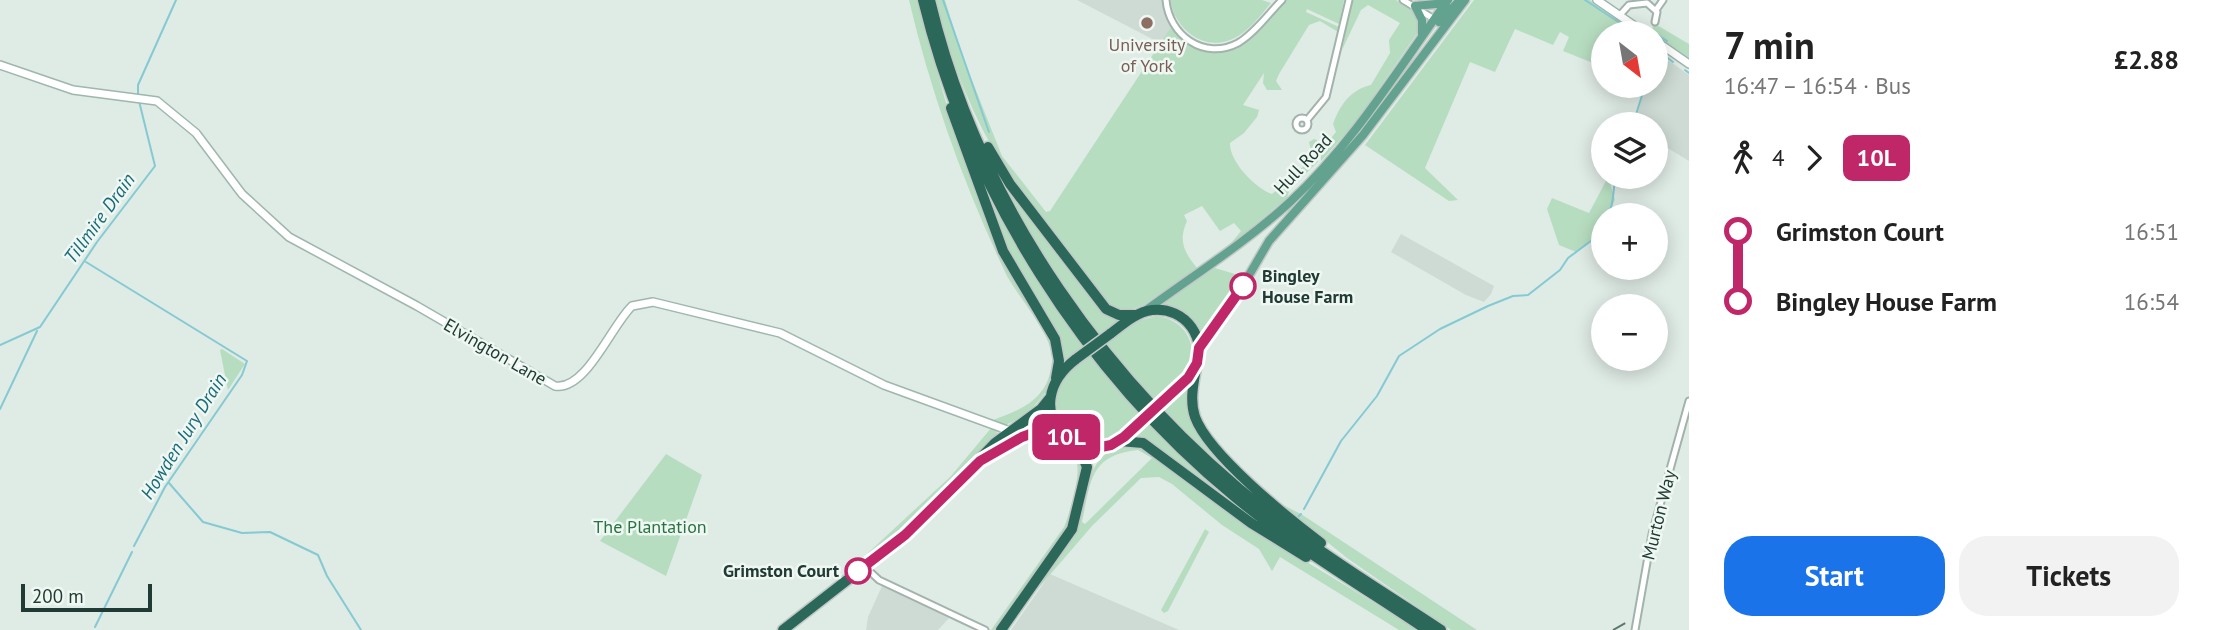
<!DOCTYPE html>
<html lang="en">
<head>
<meta charset="utf-8">
<style>
	body { margin:0; font-family:"PT Sans",sans-serif; background:#f2f2f2; color:#222; height:100vh; display:flex; flex-direction:column; font-size:26px; white-space:nowrap }
	* { box-sizing:border-box; margin:0 }
	p { font-size:23px; color:#767676 }
	.icon { flex:none; width:38px; height:38px; fill:none; stroke:currentColor; stroke-width:2; stroke-linecap:round; stroke-linejoin:round }
	.map { position:relative; flex:1; overflow:hidden }
	.panel { display:flex; flex-direction:column; background:#fff; width:525px }
	.panel>* { flex:none }
	.badge { padding:0 14px; border-radius:10px; font-size:24px; line-height:46px }
	.needle { width:46px; rotate:149deg }
	.controls { position:absolute; left:1591px; top:21px; display:grid; gap:14px }
	.controls a { display:grid; place-items:center; width:77px; height:77px; border-radius:50%; background:#fff; box-shadow:0 4px 18px #0003; font-size:35px }
	.scale { position:absolute; left:21px; bottom:18px; width:131px; box-sizing:border-box; padding-left:7px; border:4px solid #203b33; border-top:0; font-size:19px; line-height:24px; white-space:nowrap; color:#203b33; -webkit-text-stroke:5px #eff7f3; paint-order:stroke }
	.map>.badge { position:absolute; translate:-50% -50%; box-shadow:0 0 0 4px #fff }
	.legs { display:flex; align-items:center; gap:10px; height:77px; padding:0 35px; font-size:23px }
	.legs p { margin-inline-start:auto }
	.summary { display:flex; align-items:center; justify-content:space-between; height:119px; padding:0 35px }
	h1 { font-size:38px; font-weight:700; line-height:52px }
	.cta { display:flex; gap:14px; margin-top:auto; padding:14px 35px }
	.cta a { flex:1; height:80px; border-radius:28px; background:#1a73e8; color:#fff; font-size:28px; font-weight:700; line-height:80px; text-align:center }
	.cta a+a { background:#f2f2f2; color:#222 }
	ul { padding:0 35px; list-style:none }
	li { display:flex; align-items:center; gap:24px; height:70px; font-size:26px }
	li i { display:grid; place-items:center; width:10px; height:100%; margin:0 9px; background:currentColor }
	li i::after { content:''; width:18px; height:18px; margin:-9px; border:5px solid; border-radius:50%; background:#fff }
	li p { margin-inline-start:auto }
	li:first-child i { background:linear-gradient(#0000 50%,currentColor 0) }
	li:last-child i { background:linear-gradient(currentColor 50%,#0000 0) }
	main { display:flex; flex:1; min-height:0 }
	.map>svg:first-child { display:block }
	.built { fill:#cddbd4 }
	.green { fill:#b7ddc0; fill-rule:evenodd }
	.lines { fill:none; stroke-linecap:round; stroke-linejoin:round }
	.stream { stroke:#85c9d2; stroke-width:2 }
	.street-casing { stroke:#a2b3ac; stroke-width:9 }
	.secondary-casing { stroke:#9eb7ad; stroke-width:10 }
	.primary-casing { stroke:#c1c8c6; stroke-width:11 }
	.highway-casing { stroke:#c1c8c6; stroke-width:13 }
	.street { stroke:#fff; stroke-width:5 }
	.secondary { stroke:#fff; stroke-width:7 }
	.primary { stroke:#62a28f; stroke-width:8 }
	.highway { stroke:#2b6859; stroke-width:10 }
	.rail { stroke:#5a776e; stroke-width:2; stroke-dasharray:14 7; stroke-linecap:butt }
	.highway-bridge-casing { stroke:#c1c8c6; stroke-width:13; stroke-linecap:butt }
	.highway-bridge { stroke:#2b6859; stroke-width:10 }
	.line-1-casing { stroke:#fff; stroke-width:16 }
	.line-1 { stroke:#c02769; stroke-width:10 }
	.education-dot { fill:#8d6e63; stroke:#eff7f3; stroke-width:2.5 }
	.stop-1-dot { fill:#fff; stroke:#c02769; stroke-width:3.5 }
	.labels { text-anchor:middle; stroke-width:5; stroke-linejoin:round; paint-order:stroke }
	.education-label { font-size:18px; fill:#785e54; stroke:#eff7f3 }
	.street-label { font-size:18px; fill:#203b33; stroke:#eff7f3 }
	.stop-label { font-size:18px; font-weight:bold; fill:#203b33; stroke:#eff7f3; text-anchor:start }
	.park-label { font-size:18px; fill:#297343; stroke:#eff7f3 }
	.water-label { font-size:19px; font-style:italic; fill:#196b78; stroke:#eff7f3 }
</style>
</head>
<body>
<main>
<div class="map">
<svg width="1689" height="630" viewBox="0 0 1689 630">
	<rect width="100%" height="100%" fill="#dfebe5"/>
	<path class="built" d="M1077,0H1178L1175,19L1162,44Z
		M1668,60L1689,75V161L1656,141V124H1635L1645,86H1656V74L1660,76Z
		M1401,234L1494,286L1491,294L1484,302L1466,295L1391,252Z
		M1050,574L1179,630H1011Z
		M882,586L949,618L938,630H866L868,617Z"/>
	<path class="green" d="M909,0H919C938,79 960,159 993,233C1010,271 1055,321 1056,362C1056,388 1029,416 1005,425L993,420C1024,409 1049,398 1052,361C1054,334 1016,296 1005,272C964,185 931,94 909,0Z
		M934,0H945L962,55L1002,156L1046,212L1050,211L1171,27C1217,79 1251,38 1286,0H1344L1339,24L1307,9L1306,12L1339,27L1338,32L1320,21L1309,25L1279,74L1276,81L1282,90H1267L1263,83L1264,73L1243,105L1259,110L1257,117L1244,133L1230,143C1229,161 1255,188 1272,194L1313,158L1309,142L1314,139L1317,140L1318,162L1290,188L1287,198L1228,247L1241,231L1234,223L1220,231L1202,206L1184,215L1187,221C1178,241 1184,252 1197,268L1142,306L1122,312L1108,305C1067,253 1023,203 991,145C966,101 948,49 934,0Z
		M1171,0H1262L1271,3C1260,16 1247,34 1230,40C1202,51 1174,28 1171,0Z
		M1352,0H1396L1418,15V32L1356,122L1321,161L1320,143H1327L1336,132L1333,124C1340,105 1350,90 1371,85L1390,53L1389,40L1400,23L1368,5L1361,10L1342,50Z
		M1474,0H1590L1638,33H1603V67L1563,51L1569,37L1560,32L1553,45L1515,29L1495,72L1470,62L1425,168L1458,200L1449,201L1365,145Z
		M1655,24L1689,44V60L1658,38L1656,33L1649,32Z
		M987,149L1104,312L1110,317L1124,320L1097,338L1033,242Z
		M971,154L1086,346L1062,365L1061,350L1007,254Z
		M1608,177H1614L1610,183L1615,200L1608,215H1603L1599,235L1576,252L1559,245L1547,209L1552,198L1589,213Z
		M1215,268L1245,277L1226,308L1200,340L1197,333L1157,306Z
		M1156,316C1188,319 1203,352 1182,377C1174,387 1162,395 1153,404L1103,345L1134,322Z
		M222,349L245,364L228,390L220,350Z
		M1091,353L1143,413C1131,425 1121,438 1103,441C1071,447 1047,413 1060,384C1066,370 1080,362 1091,353Z
		M1189,383L1195,424L1275,509L1238,485L1160,411Z
		M1150,420L1287,543L1132,436Z
		M992,427L997,432L995,438L918,519L874,555L868,553L951,476Z
		M1061,437L1076,448L1082,461L1068,531L1004,614L997,630H991L1064,527C1070,513 1080,478 1077,464C1070,430 1023,440 1003,453C975,472 951,499 926,522L992,456L1022,438Z
		M1139,444L1262,535L1419,630H1399L1280,557L1272,571L1259,549L1222,525L1172,484L1159,477L1141,478L1092,526L1036,591C1045,568 1063,553 1074,531C1095,493 1078,448 1139,444ZM1138,450L1152,458L1085,524L1082,522C1091,480 1090,455 1138,450Z
		M666,454L702,475L666,576L600,541Z
		M1279,503L1301,514L1477,630H1451L1347,558Z
		M1205,529L1209,532L1168,611L1164,613L1161,610Z"/>
	<g class="lines">
		<path class="stream" d="M943,0L989,132
			M1585,0L1632,31
			M1641,24L1648,29
			M1656,34L1667,41
			M1656,49L1673,62
			M1656,62L1659,53
			M1685,70L1689,73
			M138,96V85L176,0
			M1633,124L1645,86
			M1608,215C1615,202 1612,191 1616,177
			M86,262L247,361L242,375L165,487L134,546
			M0,345L40,327L97,242L155,166L139,101
			M0,409L37,331
			M169,483L203,522L242,533L270,532L318,555L327,576L361,630
			M1304,509L1341,441L1377,396L1399,356L1440,329L1488,306L1513,296L1528,295L1560,270L1568,258L1599,235L1603,227
			M1297,518L1301,514
			M95,627L132,552"/>
		<g class="street-casing">
			<path id="street" d="M1166,0C1169,35 1204,61 1238,43C1255,33 1268,14 1282,0
				M1403,0L1434,19
				M1656,10L1663,0
				M1619,16L1629,5L1647,3L1657,12L1655,22
				M1296 124a6 6 0 1 1 12 0a6 6 0 1 1-12 0Z
				M1307,120L1326,97L1349,0
				M864,566L879,580L985,630
				M1635,630L1652,534L1689,401"/>
		</g>
		<g class="secondary-casing">
			<path id="secondary" d="M1597,0L1645,33
				M1656,41L1689,64
				M0,65L73,90L157,101L196,133L242,194L289,237L417,306L555,386C586,391 611,326 632,306L653,302L780,333L884,385L1010,431L1037,429"/>
		</g>
		<g class="primary-casing">
			<path id="primary" d="M1415,6L1422,20V34
				M1415,6L1446,3
				M1439,22L1460,0
				M1145,311C1194,275 1245,243 1290,202C1353,144 1398,69 1448,0
				M1199,348L1231,306L1269,241L1363,135L1465,0"/>
		</g>
		<g class="highway-casing">
			<path id="highway" d="M923,0C970,193 1083,372 1236,498C1296,547 1363,587 1427,630
				M930,0C979,207 1111,392 1278,520C1330,560 1387,594 1441,630
				M951,108L1003,251L1055,339L1059,361L1056,378
				M988,147L1010,184L1106,309L1119,315H1137
				M1110,334C1122,325 1136,312 1152,310C1185,306 1211,340 1193,371C1186,383 1173,393 1163,402
				M1076,359C1013,407 1078,482 1136,427
				M1197,363C1194,381 1189,399 1195,417C1209,455 1288,518 1321,543
				M1119,441L1143,443L1251,523L1306,557
				M987,457L1033,433L1063,436
				M783,630L905,535L995,443L1041,409L1049,399
				M1001,630L1072,529L1087,467L1077,444"/>
		</g>
		<use href="#street" class="street"/>
		<use href="#secondary" class="secondary"/>
		<use href="#primary" class="primary"/>
		<use href="#highway" class="highway"/>
		<path class="rail" d="M1613,630L1631,620"/>
		<g class="highway-bridge-casing">
			<path id="highway-bridge" d="M1076,359L1110,334
				M1136,427L1163,402"/>
		</g>
		<use href="#highway-bridge" class="highway-bridge"/>
	</g>
	<g class="lines">
		<g class="line-1-casing">
			<path id="line-1" d="M858,571L905,535L980,461L1022,437L1033,433L1052,432L1085,447L1096,448L1111,445L1124,437L1188,378L1197,363L1199,348L1243,286"/>
		</g>
		<use href="#line-1" class="line-1"/>
	</g>
	<circle class="education-dot" cx="1147" cy="23" r="7"/>
	<g class="stop-1-dot">
		<circle cx="1243" cy="286" r="12"/>
		<circle cx="858" cy="571" r="12"/>
	</g>
	<g class="labels">
		<g class="education-label">
			<text x="1147" y="51">University<tspan x="1147" dy="21">of York</tspan></text>
		</g>
		<g class="street-label">
			<text transform="translate(1303 164) rotate(-47)" y="6">Hull Road</text>
			<text transform="translate(495 352) rotate(30)" y="6">Elvington Lane</text>
			<text transform="translate(1659 515) rotate(-76)" y="6">Murton Way</text>
		</g>
		<g class="stop-label">
			<text x="1262" y="282">Bingley<tspan x="1262" dy="21">House Farm</tspan></text>
			<text x="839" y="577" text-anchor="end">Grimston Court</text>
		</g>
		<g class="park-label">
			<text x="650" y="533">The Plantation</text>
		</g>
		<g class="water-label">
			<text transform="translate(99 218) rotate(-54)" y="7">Tillmire Drain</text>
			<text transform="translate(183 436) rotate(-58)" y="7">Howden Jury Drain</text>
		</g>
	</g>
</svg>
<div class="controls">
<a><svg class="needle" viewBox="-14 -14 28 28"><path d="M0-13l5 13h-10z" fill="#e53935"/><path d="M0 13l5-13h-10z" fill="#767676"/></svg></a>
<a><svg class="icon" aria-label="layers" viewBox="0 0 24 24"><path d="M12 4l9 5-9 5-9-5zM3 14l9 5 9-5"/></svg></a>
<a>+</a>
<a>−</a>
</div>
<div class="scale">200 m</div>
<b class="badge" style="left:1066px;top:437px;background:#c02769;color:#fff">10L</b>
</div>
<section class="panel">
<div class="summary"><div><h1>7 min</h1><p>16:47 – 16:54 · Bus</p></div><b>£2.88</b></div>
<div class="legs"><svg class="icon" aria-label="walk" viewBox="0 0 24 24"><circle cx="13" cy="4" r="2"/><path d="M13 8l-2 6 4 7M11 14l-3 7M7 12l3-4h3l4 4"/></svg>4<svg class="icon" aria-label="forward" viewBox="0 0 24 24"><path d="M9 5l7 7-7 7"/></svg><b class="badge" style="background:#c02769;color:#fff">10L</b></div>
<ul>
<li><i style="color:#c02769"></i><b>Grimston Court</b><p>16:51</p></li>
<li><i style="color:#c02769"></i><b>Bingley House Farm</b><p>16:54</p></li>
</ul>
<div class="cta"><a>Start</a><a>Tickets</a></div>
</section>
</main>
</body>
</html>
